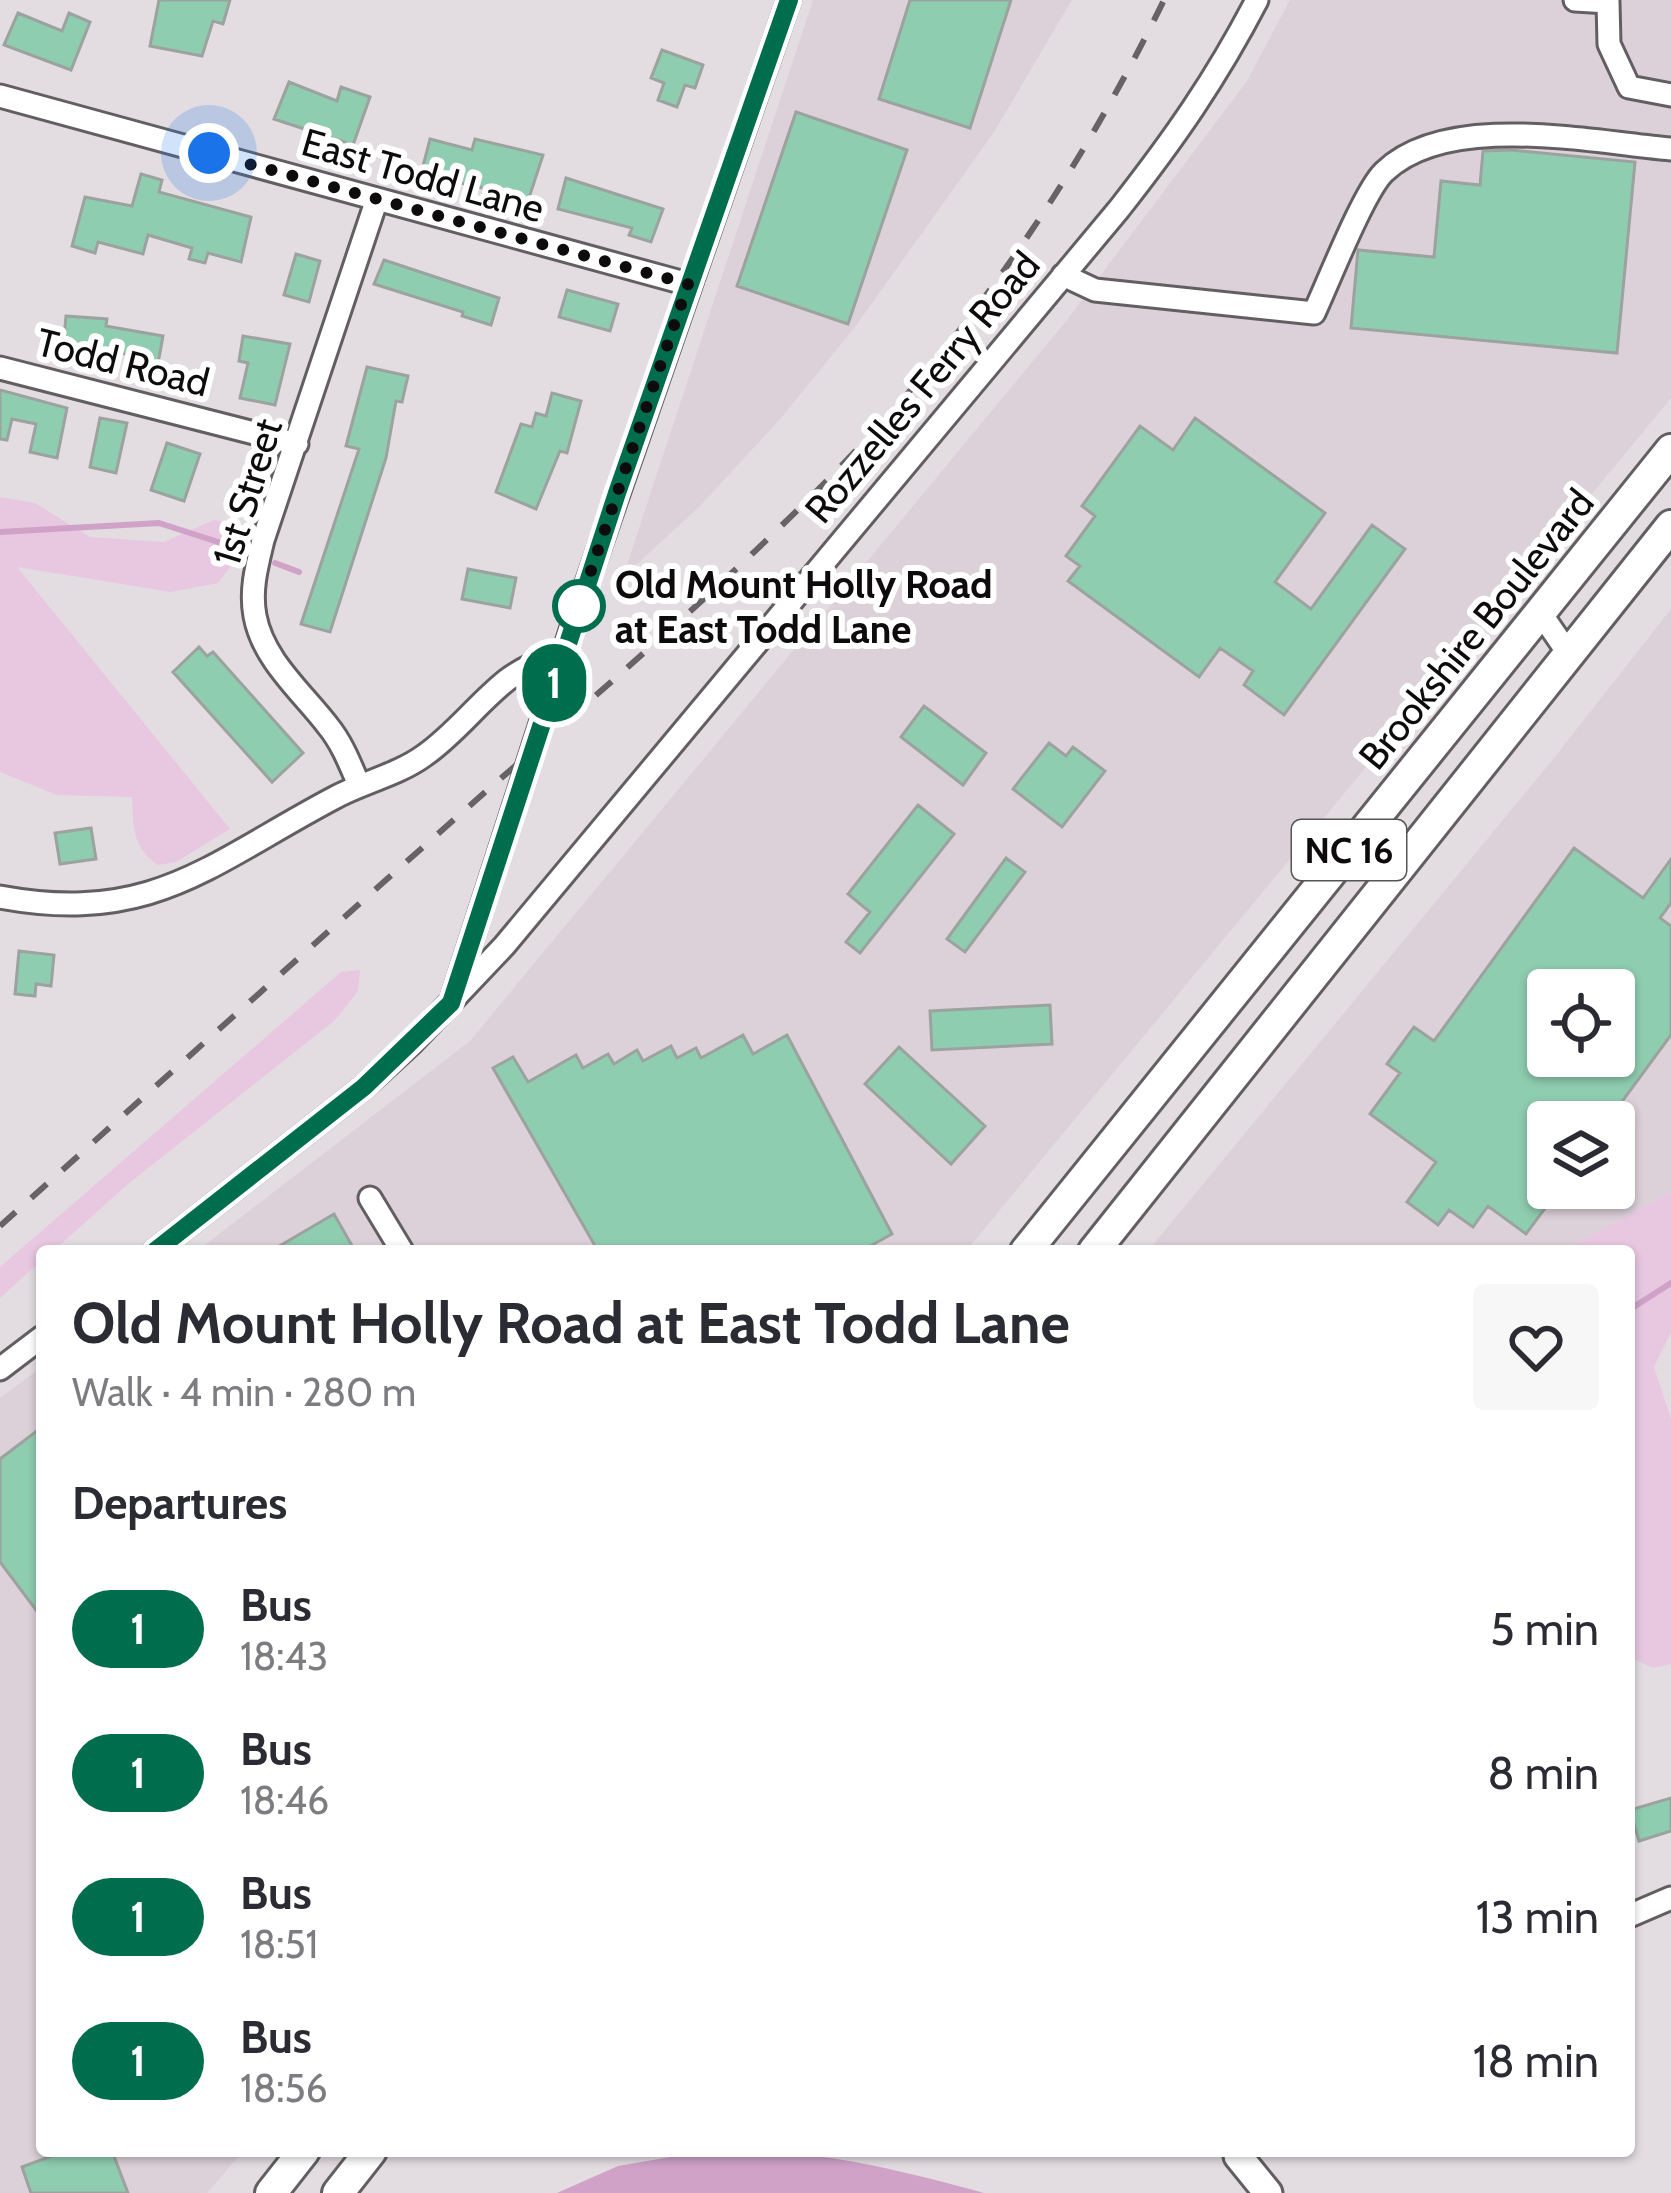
<!DOCTYPE html>
<html lang="en">
<head>
<meta charset="utf-8">
<style>
	body { margin:0; font-family:Cabin,sans-serif; background:#f7f7f7; color:#2b2b33; height:100vh; display:flex; flex-direction:column; font-size:45px; white-space:nowrap }
	* { box-sizing:border-box; margin:0 }
	p { font-size:39px; color:#7c7c81 }
	.icon { flex:none; width:66px; height:66px; fill:none; stroke:currentColor; stroke-width:2; stroke-linecap:round; stroke-linejoin:round }
	.map { position:relative; flex:1; overflow:hidden }
	.drawer { position:absolute; left:36px; top:1245px; width:1599px; height:912px; display:flex; flex-direction:column; background:#fff; border-radius:12px; box-shadow:0 3px 9px #0004 }
	.drawer>* { flex:none }
	.badge { padding:0 24px; border-radius:39px; font-size:42px; line-height:78px }
	.fabs { position:absolute; left:1527px; top:969px; display:grid; gap:24px }
	.fabs a { display:grid; place-items:center; width:108px; height:108px; border-radius:12px; background:#fff; box-shadow:0 3px 9px #0004; font-size:60px }
	.you { position:absolute; width:60px; height:60px; margin:-30px; border:9px solid #fff; border-radius:50%; background:#1a73e8; box-shadow:0 0 0 18px #1a73e833 }
	.map>.badge { position:absolute; translate:-50% -50%; box-shadow:0 0 0 6px #fff }
	h2 { padding:0 36px; font-size:45px; line-height:108px }
	.round { display:grid; place-items:center; flex:none; width:126px; height:126px; border-radius:12px; background:#f7f7f7 }
	.headline { display:flex; align-items:center; justify-content:space-between; height:204px; padding:0 36px }
	h1 { font-size:57px; font-weight:700; line-height:90px }
	ul { padding:0; list-style:none }
	li { display:flex; align-items:center; gap:36px; height:144px; padding:0 36px }
	li div { flex:1 }
	li b { display:block; font-size:45px }
	li em { font-style:normal }
	li .badge { min-width:132px; font-weight:700; text-align:center }
	.map>svg:first-child { display:block }
	.built { fill:#dcd0d9; fill-rule:evenodd }
	.green { fill:#e8c7e1 }
	.water { fill:#d0a2c8 }
	.lines { fill:none; stroke-linecap:round; stroke-linejoin:round }
	.stream { stroke:#d0a2c8; stroke-width:6 }
	.building { fill:#8fcdb0; stroke:#9ca39f; stroke-width:3; fill-rule:evenodd }
	.minor-casing { stroke:#635e62; stroke-width:27 }
	.major-casing { stroke:#635e62; stroke-width:33 }
	.highway-casing { stroke:#635e62; stroke-width:36 }
	.minor { stroke:#fff; stroke-width:21 }
	.major { stroke:#fff; stroke-width:27 }
	.highway { stroke:#fff; stroke-width:30 }
	.rail { stroke:#666265; stroke-width:6; stroke-dasharray:21 21; stroke-linecap:butt }
	.line-casing { stroke:#fff; stroke-width:27 }
	.line { stroke:#006d4d; stroke-width:18 }
	.walk { stroke:#0d0b0c; stroke-width:12; stroke-dasharray:0 21.6 }
	.stop-dot { fill:#fff; stroke:#006d4d; stroke-width:6 }
	.labels { text-anchor:middle; stroke-width:12; stroke-linejoin:round; paint-order:stroke }
	.shield { fill:#fff; stroke:#565455; stroke-width:3 }
	.shield-label { font-size:36px; font-weight:bold; fill:#0d0b0c }
	.street-label { font-size:39px; fill:#0d0b0c; stroke:#fff }
	.stop-label { font-size:39px; font-weight:bold; fill:#0d0b0c; stroke:#fff; text-anchor:start }
</style>
</head>
<body>
<div class="map">
<svg width="1671" height="2193" viewBox="0 0 1671 2193">
	<rect width="100%" height="100%" fill="#e3dde2"/>
	<path class="built" d="M813,0H1072L994,132L855,327L781,418L700,506L623,577Z
		M1290,0H1671V398L966,1251H197L470,1041L1067,320L1247,81Z
		M1671,609V1192L1563,1251H1148L1554,758ZM1548,990H1614V1056H1548ZM1548,1122H1614V1188H1548Z
		M42,1367V2151H243L207,2193H0V1398Z"/>
	<path class="green" d="M0,497L35,503L90,537L164,542L214,520L232,524L233,563L218,583L171,592L17,567L230,829L176,862L158,865C132,848 133,825 132,797L57,795L0,772Z
		M360,970L358,991L334,1021L128,1184L53,1251H42V1260L0,1298V1267L341,972Z
		M1671,1192V1332L1654,1367L1671,1419V1664L1653,1668L1629,1657V1251H1563Z"/>
	<path class="water" d="M745,2151C825,2151 907,2172 984,2193H557L618,2166L688,2154Z"/>
	<g class="lines">
		<path class="stream" d="M0,532L159,523L243,550
			M275,563L299,572
			M1629,1310L1671,1283"/>
	</g>
	<path class="building" d="M159,0H230L223,24L213,21L202,56L150,46Z
		M910,0H1011L970,128L879,99Z
		M18,13L62,31L69,13L90,22L71,70L4,45Z
		M662,50L703,65L695,88L685,85L677,107L658,100L664,83L651,78Z
		M289,82L337,101L341,87L370,97L353,145L274,119Z
		M796,112L907,150L848,324L737,286Z
		M430,139L472,150L475,139L543,155L527,204L504,193L421,174Z
		M1511,150L1635,162L1617,353L1351,328L1358,250L1434,257L1441,181L1480,185L1483,151Z
		M141,174L162,180L159,192L251,217L241,262L208,253L205,263L189,259L192,248L148,235L143,254L98,242L95,253L72,246L85,197L132,206Z
		M566,178L663,209L651,242L629,235L632,228L558,209Z
		M296,254L320,261L309,302L284,295Z
		M384,260L499,298L491,325L462,316L463,312L374,284Z
		M567,290L618,304L610,331L559,317Z
		M66,316L107,319L106,326L163,336L157,369L125,363L127,354L63,348Z
		M243,336L290,344L275,405L240,398L248,363L239,361Z
		M367,367L408,376L402,402L396,401L386,458L330,632L301,624L359,449L346,446Z
		M0,390L67,408L57,458L30,452L36,424L12,419L7,440L0,439Z
		M552,393L581,401L567,453L560,451L536,509L496,492L521,424L532,427L536,413L546,416Z
		M100,418L127,423L116,473L90,467Z
		M1195,418L1325,513L1275,582L1311,609L1372,525L1405,549L1284,715L1244,685L1253,671L1220,648L1199,677L1068,581L1080,566L1066,556L1095,516L1082,506L1140,426L1173,450Z
		M167,443L200,454L184,501L151,490Z
		M468,569L516,578L510,608L462,599Z
		M199,647L207,656L213,652L303,753L272,782L173,672Z
		M924,706L986,753L963,785L901,737Z
		M1049,743L1066,756L1073,747L1105,771L1062,827L1013,789Z
		M918,805L954,834L860,953L846,942L870,912L848,894Z
		M91,828L96,859L60,864L55,833Z
		M1574,848L1643,898L1671,859V903L1660,918L1671,926V1035L1607,1122H1548V1188H1560L1526,1234L1488,1206L1473,1227L1449,1210L1438,1225L1407,1202L1436,1162L1370,1114L1400,1073L1387,1064L1414,1027L1434,1041ZM1548,990H1614V1056H1548Z
		M1006,858L1025,872L965,952L947,939Z
		M19,951L54,955L51,986L36,984L35,996L15,994Z
		M1050,1005L1052,1044L932,1050L930,1011Z
		M743,1035L753,1054L787,1035L892,1234L861,1251H598L493,1068L513,1057L528,1082L576,1055L583,1068L608,1054L614,1064L637,1050L643,1061L671,1046L677,1058L696,1048L701,1058Z
		M899,1047L985,1126L951,1164L865,1084Z
		M334,1214L355,1251H271Z
		M42,1427V1618L0,1562V1459Z
		M1671,1798V1831L1639,1841L1630,1810Z
		M65,2151H112L128,2193H31L22,2167Z"/>
	<g class="lines">
		<g class="minor-casing">
			<path id="minor" d="M1575,0L1608,2L1609,44L1629,87L1671,95
				M0,96L688,284
				M1063,275L1095,290L1314,313C1328,283 1364,191 1384,172C1447,111 1591,142 1671,149
				M0,368L297,444
				M1540,612L1568,653
				M359,785C350,764 342,743 328,726C302,692 263,660 255,616C250,590 257,565 263,540L377,199
				M0,897C152,925 209,864 334,798C363,782 398,775 425,755C455,734 478,703 507,680C524,667 544,660 564,652
				M453,997L575,618L789,0
				M370,1198L402,1251
				M155,1251L364,1087L413,1042L504,946L1119,209C1174,139 1216,79 1257,0
				M0,1369L42,1337
				M1629,1916L1671,1898"/>
		</g>
		<g class="major-casing">
			<path id="major" d="M1238,2156L1268,2193"/>
		</g>
		<g class="highway-casing">
			<path id="highway" d="M1026,1251L1671,450
				M1094,1251L1671,526
				M271,2193L304,2151
				M338,2193L371,2151"/>
		</g>
		<use href="#minor" class="minor"/>
		<use href="#major" class="major"/>
		<use href="#highway" class="highway"/>
		<path class="rail" d="M0,1226C155,1087 310,947 466,809C601,690 742,572 865,441C986,312 1087,158 1164,0"/>
	</g>
	<g class="lines">
		<g class="line-casing">
			<path id="line" d="M155,1251L364,1087L451,1003L617,493L789,0"/>
		</g>
		<use href="#line" class="line"/>
		<path class="walk" d="M209,153L688,284L575,618L579,606"/>
	</g>
	<circle class="stop-dot" cx="579" cy="606" r="24"/>
	<g class="labels">
		<rect class="shield" x="1292" y="820" width="114" height="60" rx="9"/>
		<g class="shield-label">
			<text x="1349" y="863">NC 16</text>
		</g>
		<g class="street-label">
			<text transform="translate(423 175) rotate(16)" y="14">East Todd Lane</text>
			<text transform="translate(123 362) rotate(14)" y="14">Todd Road</text>
			<text transform="translate(922 387) rotate(-50)" y="14">Rozzelles Ferry Road</text>
			<text transform="translate(247 492) rotate(-73)" y="14">1st Street</text>
			<text transform="translate(1476 629) rotate(-51)" y="14">Brookshire Boulevard</text>
		</g>
		<g class="stop-label">
			<text x="615" y="598">Old Mount Holly Road<tspan x="615" dy="45">at East Todd Lane</tspan></text>
		</g>
	</g>
</svg>
<div class="fabs">
<a><svg class="icon" aria-label="locate" viewBox="0 0 24 24"><circle cx="12" cy="12" r="6"/><path d="M12 2v4M12 18v4M2 12h4M18 12h4"/></svg></a>
<a><svg class="icon" aria-label="layers" viewBox="0 0 24 24"><path d="M12 4l9 5-9 5-9-5zM3 14l9 5 9-5"/></svg></a>
</div>
<div class="you" style="left:209px;top:153px"></div>
<b class="badge" style="left:554px;top:683px;background:#006d4d;color:#fff">1</b>
<section class="drawer">
<div class="headline"><div><h1>Old Mount Holly Road at East Todd Lane</h1><p>Walk · 4 min · 280 m</p></div><a class="round"><svg class="icon" aria-label="heart" viewBox="0 0 24 24"><path d="M12 20l-8-8c-3-5 5-10 8-4 3-6 11-1 8 4z"/></svg></a></div>
<h2>Departures</h2>
<ul>
<li><span class="badge" style="background:#006d4d;color:#fff">1</span><div><b>Bus</b><p>18:43</p></div><em>5 min</em></li>
<li><span class="badge" style="background:#006d4d;color:#fff">1</span><div><b>Bus</b><p>18:46</p></div><em>8 min</em></li>
<li><span class="badge" style="background:#006d4d;color:#fff">1</span><div><b>Bus</b><p>18:51</p></div><em>13 min</em></li>
<li><span class="badge" style="background:#006d4d;color:#fff">1</span><div><b>Bus</b><p>18:56</p></div><em>18 min</em></li>
</ul>
</section>
</div>
</body>
</html>
